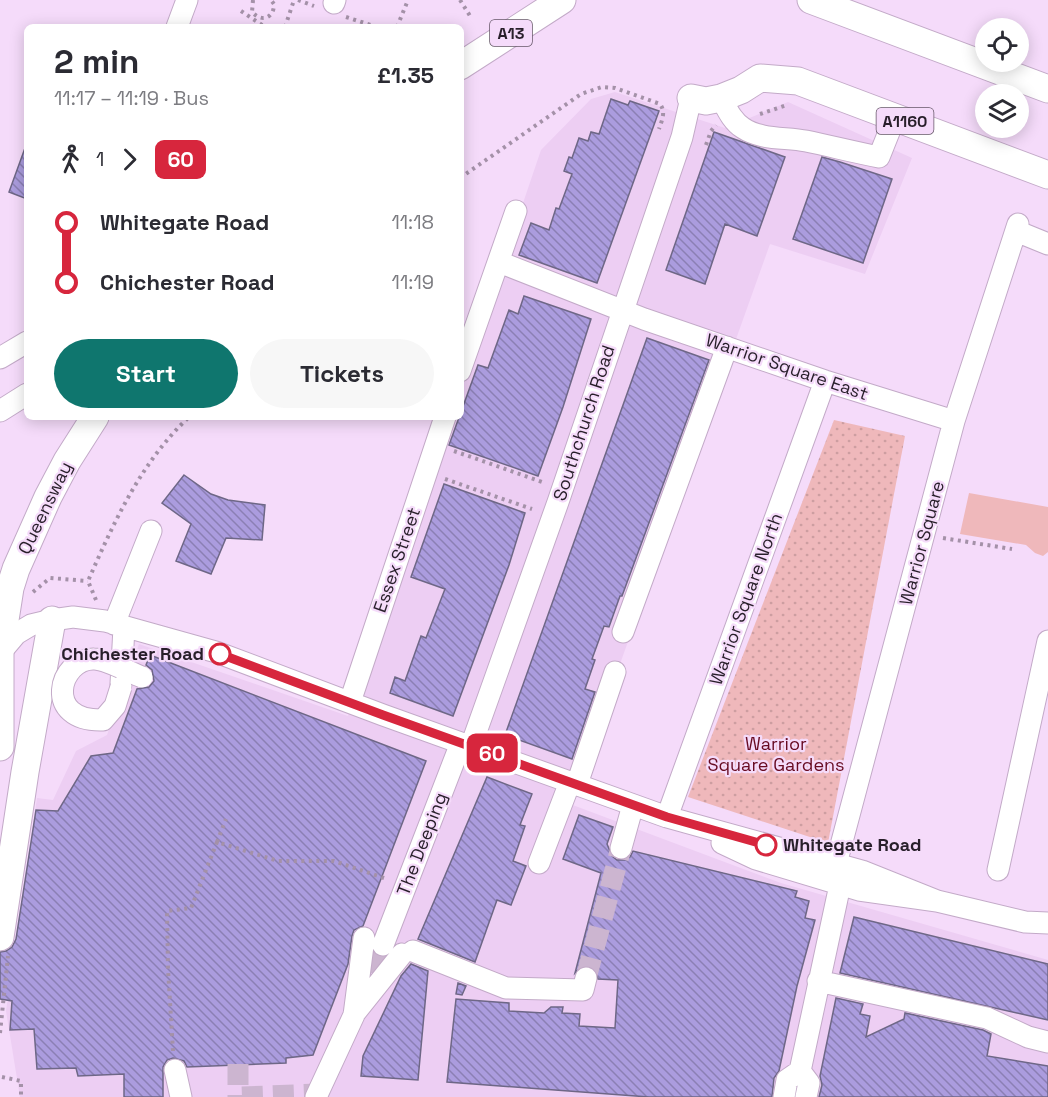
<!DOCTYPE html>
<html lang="en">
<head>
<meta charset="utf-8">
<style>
	body { margin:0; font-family:"Space Grotesk",sans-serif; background:#f7f7f7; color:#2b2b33; height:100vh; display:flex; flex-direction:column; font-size:22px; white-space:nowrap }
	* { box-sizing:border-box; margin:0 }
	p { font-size:20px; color:#7c7c81 }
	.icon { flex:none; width:33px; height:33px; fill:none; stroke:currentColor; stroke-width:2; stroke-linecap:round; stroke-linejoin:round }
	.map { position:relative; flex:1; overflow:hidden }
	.side { position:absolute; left:24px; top:24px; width:440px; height:396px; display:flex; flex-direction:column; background:#fff; border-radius:9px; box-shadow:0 3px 15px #0003 }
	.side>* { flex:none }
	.badge { padding:0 12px; border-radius:9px; font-size:21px; line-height:39px }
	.controls { position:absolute; left:975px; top:18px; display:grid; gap:12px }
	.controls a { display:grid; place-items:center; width:54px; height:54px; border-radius:50%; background:#fff; box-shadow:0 3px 15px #0003; font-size:30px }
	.map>.badge { position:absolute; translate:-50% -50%; box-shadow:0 0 0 3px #fff }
	.legs { display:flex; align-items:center; gap:9px; height:66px; padding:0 30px; font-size:20px }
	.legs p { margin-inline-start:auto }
	.head { display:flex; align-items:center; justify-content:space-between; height:102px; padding:0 30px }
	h1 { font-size:33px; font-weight:600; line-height:45px }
	.cta { display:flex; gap:12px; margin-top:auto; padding:12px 30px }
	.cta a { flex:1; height:69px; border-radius:36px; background:#0f766e; color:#fff; font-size:24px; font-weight:600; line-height:69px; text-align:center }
	.cta a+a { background:#f7f7f7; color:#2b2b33 }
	ul { padding:0 30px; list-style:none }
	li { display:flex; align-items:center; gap:21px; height:60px; font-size:22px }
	li i { display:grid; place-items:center; width:9px; height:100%; margin:0 8px; background:currentColor }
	li i::after { content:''; width:15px; height:15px; margin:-8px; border:4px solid; border-radius:50%; background:#fff }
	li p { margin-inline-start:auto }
	li:first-child i { background:linear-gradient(#0000 50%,currentColor 0) }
	li:last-child i { background:linear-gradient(currentColor 50%,#0000 0) }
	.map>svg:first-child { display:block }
	.built { fill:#edcef3 }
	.park { fill:url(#park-dots) }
	.pitch { fill:#efb8bb }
	.building { fill:url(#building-back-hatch); stroke:#6e6786; stroke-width:1.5 }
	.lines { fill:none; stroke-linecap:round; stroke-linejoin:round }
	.minor-tunnel { stroke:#ccb5d0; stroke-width:21; stroke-dasharray:21 10; stroke-linecap:butt }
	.minor-casing { stroke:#c3aac8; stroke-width:23 }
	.major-casing { stroke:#c3aac8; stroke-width:29 }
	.path { stroke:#a491a8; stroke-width:4; stroke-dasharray:3 4.5; stroke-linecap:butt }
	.minor { stroke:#fff; stroke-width:21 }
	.major { stroke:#fff; stroke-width:27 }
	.minor-bridge-casing { stroke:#c3aac8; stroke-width:23; stroke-linecap:butt }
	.minor-bridge { stroke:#fff; stroke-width:21 }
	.line-1-casing { stroke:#fff; stroke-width:14 }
	.line-1 { stroke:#d7263d; stroke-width:9 }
	.stop-1-dot { fill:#fff; stroke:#d7263d; stroke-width:3 }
	.labels { text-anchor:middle; stroke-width:4.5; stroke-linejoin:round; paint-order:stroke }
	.shield { fill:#f5dbfa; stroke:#665768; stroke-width:1.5 }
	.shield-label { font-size:16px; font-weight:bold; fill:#281f2a }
	.street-label { font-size:18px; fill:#281f2a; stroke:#f5dbfa }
	.stop-label { font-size:18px; font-weight:bold; fill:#281f2a; stroke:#f5dbfa; text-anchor:end }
	.park-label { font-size:18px; fill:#680b22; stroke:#f5dbfa }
</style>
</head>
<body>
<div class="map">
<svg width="1048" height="1097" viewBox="0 0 1048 1097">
	<defs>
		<pattern id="park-dots" width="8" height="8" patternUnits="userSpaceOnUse" patternTransform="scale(1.5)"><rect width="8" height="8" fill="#efb8bb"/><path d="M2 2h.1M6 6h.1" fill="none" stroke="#cd9ea1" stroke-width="1.8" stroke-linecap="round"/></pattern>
		<pattern id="building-back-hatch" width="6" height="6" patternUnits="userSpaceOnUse" patternTransform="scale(1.5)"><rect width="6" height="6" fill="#ab9cde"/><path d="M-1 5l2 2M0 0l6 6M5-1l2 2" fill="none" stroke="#8b7fb4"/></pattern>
	</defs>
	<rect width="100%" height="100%" fill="#f5dbfa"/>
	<path class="built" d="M615,92L725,128L788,102L912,158L865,274L770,244L570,804L781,883L1048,960V1097H20L6,1011L37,798L53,800L76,751L107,735L139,644L348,716L450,417H460L461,386L541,150L591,99Z"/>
	<path class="park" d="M834,420L905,436L828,843L688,797Z"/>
	<path class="pitch" d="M969,493L1048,507V552L1043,556L1035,553L1026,545L960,534Z"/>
	<path class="building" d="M611,99L628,105L630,101L659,111L597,283L519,255L531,223L549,230L556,208L559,209L572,174L564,171L569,157L572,158L579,138L588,141L591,132L599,134Z
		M714,132L785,157L757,236L725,224L705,284L666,270Z
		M25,148L27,149V199L9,192Z
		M822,157L840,162L892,179L863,263L793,239Z
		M524,296L591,319L563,407L538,476L449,445L478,365L488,368L509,310L518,314Z
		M647,338L709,360L622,596H620L609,627L604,626L592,659L595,660L585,689L595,692L572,759L505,735Z
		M184,475L211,494L228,500L265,505L262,540L226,538L211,574L176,561L191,524L162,503Z
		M444,484L525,513L509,565L453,716L390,693L395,677L405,681L421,636L426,638L445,589L411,577Z
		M150,655L426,761L363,926L354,930L352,936L348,964L313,1055L286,1058V1063L187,1067L184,1061L173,1058L167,1060L163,1067V1097H124V1074L78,1076L76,1068L37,1069L34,1029L10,1030L12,1001L0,999V952L6,951L12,947L16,939L36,810L58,811L91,756L113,753L137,689L149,687L154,681L152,670L146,665Z
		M487,777L532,794L520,825L525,826L513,861L526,866L511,905L497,900L475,962L418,939Z
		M579,815L613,827L607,844L612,856L617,860H625L630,857L633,851L797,891L795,897L809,901L805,918L815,920L797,986L779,1071L774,1078L772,1097H649L447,1082L456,999L509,1003V1011L544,1013L551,1007H563L562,1013L580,1014L579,1026L615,1028L618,980L598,979L595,969L589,966H582L575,973L601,873L563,859Z
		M854,917L1048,964V1020L840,973Z
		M411,964L428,971L418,1080L361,1076L363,1056L401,976Z
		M458,983L466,986L462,995L456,994Z
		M836,998L863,1004L860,1014L870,1016L866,1037L904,1019L905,1013L983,1030L991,1034L987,1056L1048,1066V1097H819L822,1085L820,1076Z"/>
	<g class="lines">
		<path class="minor-tunnel" d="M586,978L621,848
			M358,1001L383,945
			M238,1064V1097
			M242,1097L318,1094L324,1079"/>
		<g class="minor-casing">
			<path id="minor" d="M334,3L335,0
				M177,27L187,0
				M721,98C727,109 732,121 743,128C761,140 785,137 806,141C830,146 854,152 879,157L895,117
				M1016,231L1048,244
				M499,262L644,319L825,381L954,421
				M0,358L27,342
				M460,371L516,211
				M0,411L27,394
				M114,624L151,531
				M623,632L727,347
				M0,653L16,634L31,625L52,620L73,617L105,621L216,652L383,715L667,817L862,871L937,901
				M121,684L124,627
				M350,702L445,417
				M471,746L558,502L682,137L691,98
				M577,784L615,672
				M667,817L825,381
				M722,843L756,859L859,890L937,901L1025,922L1048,923
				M621,848L633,805
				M539,863L570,782
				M836,864L954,421L1018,224
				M998,870L1048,641
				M383,945L461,743
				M413,951L506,988L583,990L586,978
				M818,981L987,1018L1028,1037L1048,1042
				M354,1014L402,954
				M175,1070L181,1097
				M800,1071L809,1083L806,1097
				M316,1097L354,1015L364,938
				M784,1097L787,1080L800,1071L840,885"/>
		</g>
		<g class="major-casing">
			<path id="major" d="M811,0L1048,89
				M460,66L562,0
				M691,98L706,101L721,98L741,90L760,78L798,81L1048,175
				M0,747V652L10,588L16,569L48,497L67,461L95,417
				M0,937L25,772L52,620"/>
		</g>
		<path class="path" d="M253,0L252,12C262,23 274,18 274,4L271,0
			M298,0L314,6
			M460,0L472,19
			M241,11L265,27
			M346,17L377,27
			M285,27L294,0
			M397,27L408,0
			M760,114L787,105
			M706,145L711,131L716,125
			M460,178L581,94L602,87L615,88L660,104C666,112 662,120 659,129
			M454,451L542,482
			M445,479L532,509
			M943,538L1012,549
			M33,592L50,578L88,581
			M96,600L88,581C114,522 141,462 189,417
			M217,842L226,819
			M0,1033L8,956
			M173,1051L168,969L167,911L191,908L217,842L278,861H334L387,879
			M2,1077L21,1081V1097"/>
		<use href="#minor" class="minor"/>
		<use href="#major" class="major"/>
		<g class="minor-bridge-casing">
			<path id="minor-bridge" d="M121,687L115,706L103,720C42,722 59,658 94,659C106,659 129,672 142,677"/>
		</g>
		<use href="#minor-bridge" class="minor-bridge"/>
	</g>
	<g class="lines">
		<g class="line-1-casing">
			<path id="line-1" d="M220,654L383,715L667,817L766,845"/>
		</g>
		<use href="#line-1" class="line-1"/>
	</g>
	<g class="stop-1-dot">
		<circle cx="220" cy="654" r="10"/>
		<circle cx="766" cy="845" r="10"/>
	</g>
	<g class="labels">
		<g class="shield">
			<rect x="490" y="20" width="42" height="26" rx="4.5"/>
			<rect x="876.5" y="108" width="57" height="26" rx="4.5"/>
		</g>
		<g class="shield-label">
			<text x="511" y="39">A13</text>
			<text x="905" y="127">A1160</text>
		</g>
		<g class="street-label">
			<text transform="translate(787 367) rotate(19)" y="6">Warrior Square East</text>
			<text transform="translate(584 423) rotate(-72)" y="6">Southchurch Road</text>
			<text transform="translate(45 508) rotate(-64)" y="6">Queensway</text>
			<text transform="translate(922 543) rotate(-75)" y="6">Warrior Square</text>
			<text transform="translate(397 560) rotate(-71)" y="6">Essex Street</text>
			<text transform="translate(746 599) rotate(-70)" y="6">Warrior Square North</text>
			<text transform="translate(422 844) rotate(-69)" y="6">The Deeping</text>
		</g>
		<g class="stop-label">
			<text x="204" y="660">Chichester Road</text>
			<text x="783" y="851" text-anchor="start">Whitegate Road</text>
		</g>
		<g class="park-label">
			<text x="776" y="750">Warrior<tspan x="776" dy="21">Square Gardens</tspan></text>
		</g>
	</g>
</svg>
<div class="controls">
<a><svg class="icon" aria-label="locate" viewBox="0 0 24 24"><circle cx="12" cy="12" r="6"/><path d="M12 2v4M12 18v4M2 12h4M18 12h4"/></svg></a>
<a><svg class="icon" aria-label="layers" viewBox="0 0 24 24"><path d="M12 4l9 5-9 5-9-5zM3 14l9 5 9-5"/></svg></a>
</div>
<b class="badge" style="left:492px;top:753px;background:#d7263d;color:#fff">60</b>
<section class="side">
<div class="head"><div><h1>2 min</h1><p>11:17 – 11:19 · Bus</p></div><b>£1.35</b></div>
<div class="legs"><svg class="icon" aria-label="walk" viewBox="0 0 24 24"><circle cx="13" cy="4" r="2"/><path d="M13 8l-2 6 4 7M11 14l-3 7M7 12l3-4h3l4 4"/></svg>1<svg class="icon" aria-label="forward" viewBox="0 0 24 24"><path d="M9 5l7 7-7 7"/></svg><b class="badge" style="background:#d7263d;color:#fff">60</b></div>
<ul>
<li><i style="color:#d7263d"></i><b>Whitegate Road</b><p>11:18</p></li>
<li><i style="color:#d7263d"></i><b>Chichester Road</b><p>11:19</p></li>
</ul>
<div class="cta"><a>Start</a><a>Tickets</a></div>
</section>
</div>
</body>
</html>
